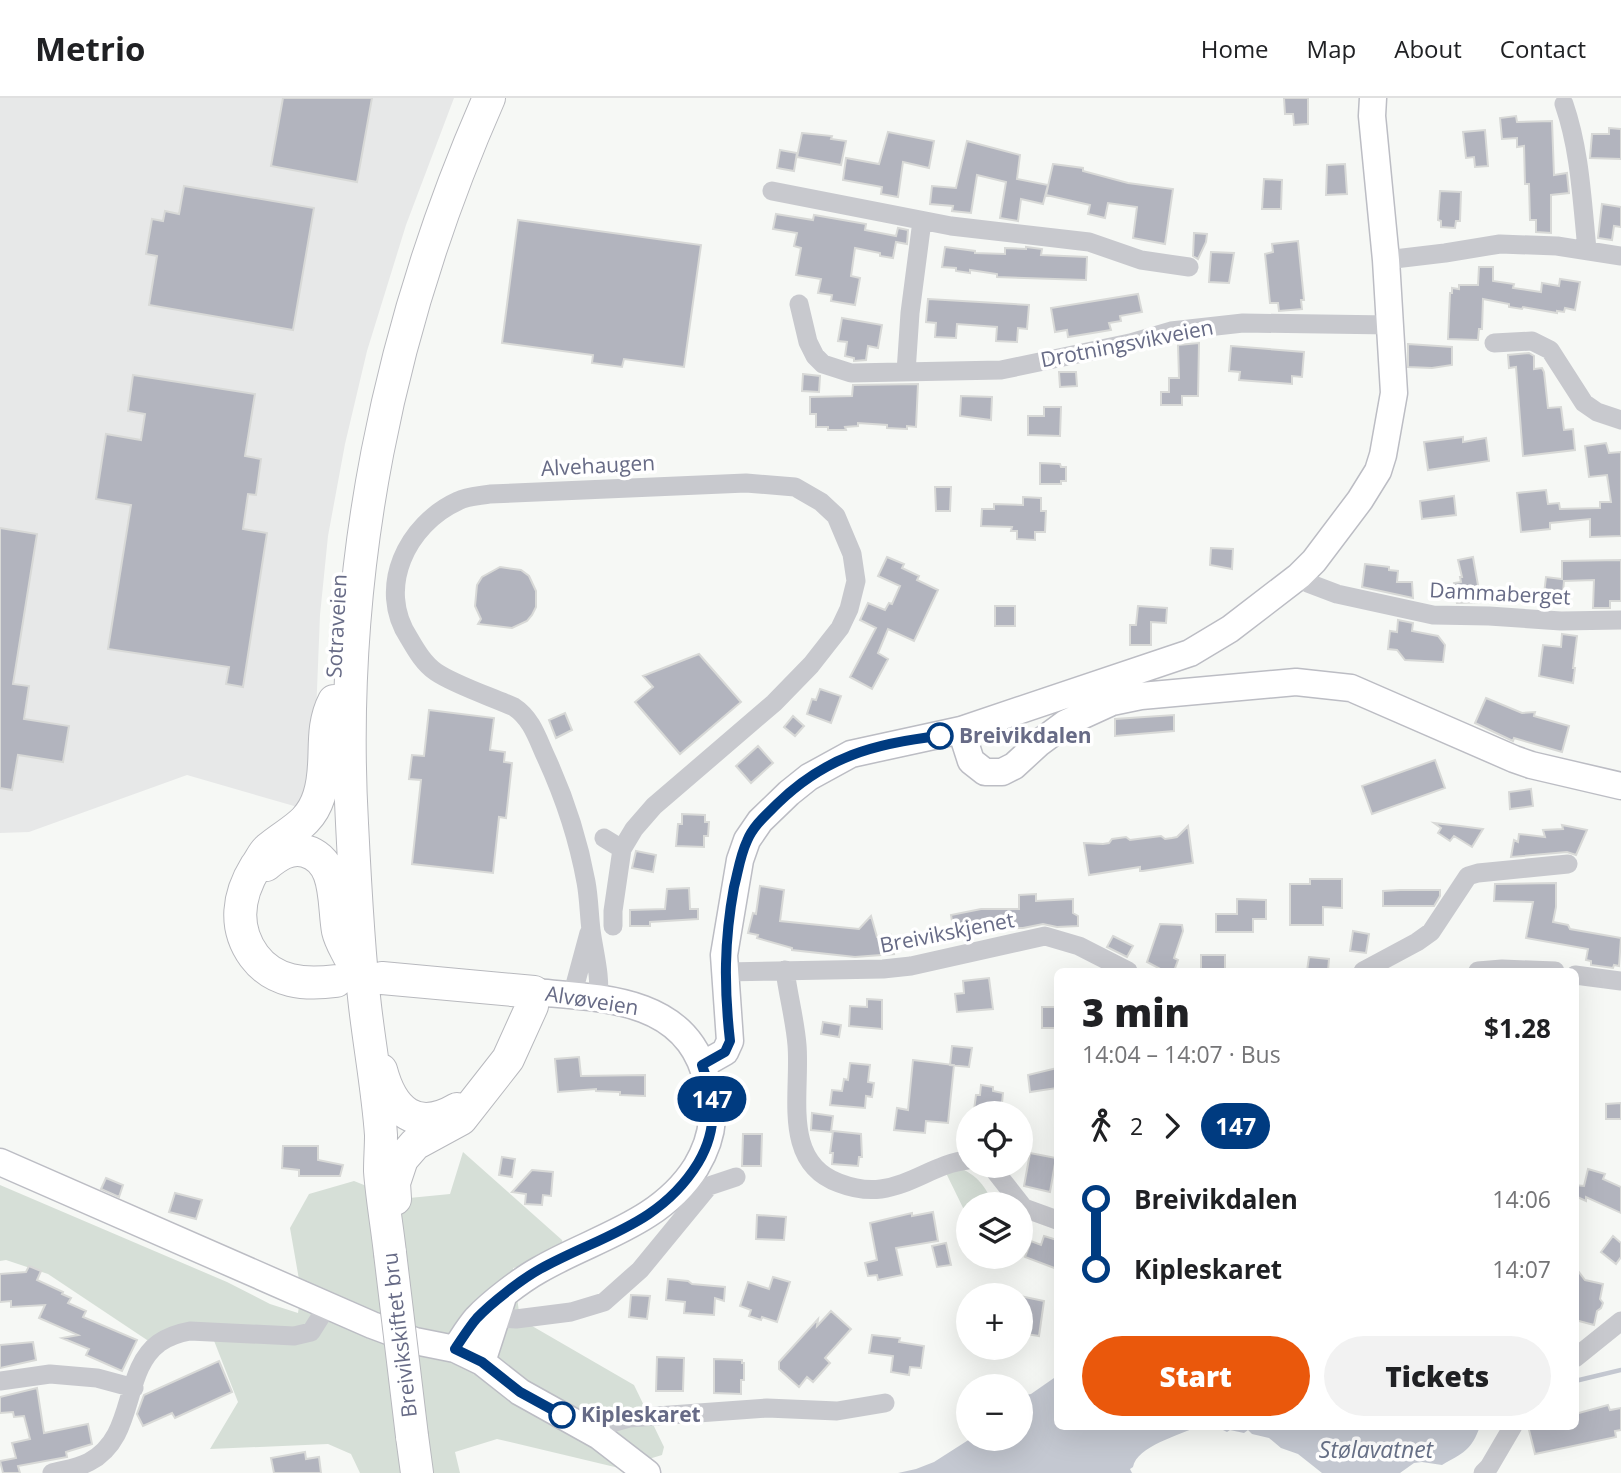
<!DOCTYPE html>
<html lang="en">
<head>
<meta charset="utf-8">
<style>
	body { margin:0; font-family:"Open Sans",sans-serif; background:#f2f2f2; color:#202124; height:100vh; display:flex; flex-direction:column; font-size:26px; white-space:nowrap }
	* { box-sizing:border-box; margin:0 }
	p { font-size:23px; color:#757577 }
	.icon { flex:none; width:38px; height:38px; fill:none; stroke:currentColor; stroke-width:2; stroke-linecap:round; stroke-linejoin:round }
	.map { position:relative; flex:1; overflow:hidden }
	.side { position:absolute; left:1054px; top:870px; width:525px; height:462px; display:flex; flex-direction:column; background:#fff; border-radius:10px; box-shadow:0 7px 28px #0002 }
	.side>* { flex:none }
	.badge { padding:0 14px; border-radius:23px; font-size:24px; line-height:46px }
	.controls { position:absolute; left:956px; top:1003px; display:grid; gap:14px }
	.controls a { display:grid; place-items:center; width:77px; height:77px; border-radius:50%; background:#fff; box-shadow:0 7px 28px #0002; font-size:35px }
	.map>.badge { position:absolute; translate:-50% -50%; box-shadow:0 0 0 4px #fff }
	.legs { display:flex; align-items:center; gap:10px; height:77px; padding:0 28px; font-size:23px }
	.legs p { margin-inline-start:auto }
	.overview { display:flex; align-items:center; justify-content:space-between; height:119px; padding:0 28px }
	h1 { font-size:38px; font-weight:800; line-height:52px }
	.primary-button { display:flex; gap:14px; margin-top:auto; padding:14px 28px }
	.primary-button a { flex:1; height:80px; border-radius:42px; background:#ea580c; color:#fff; font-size:28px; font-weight:800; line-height:80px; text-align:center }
	.primary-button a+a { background:#f2f2f2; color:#202124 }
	ul { padding:0 28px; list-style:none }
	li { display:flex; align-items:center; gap:24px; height:70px; font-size:26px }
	li i { display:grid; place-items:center; width:10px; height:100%; margin:0 9px; background:currentColor }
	li i::after { content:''; width:18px; height:18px; margin:-9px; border:5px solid; border-radius:50%; background:#fff }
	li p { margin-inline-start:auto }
	li:first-child i { background:linear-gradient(#0000 50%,currentColor 0) }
	li:last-child i { background:linear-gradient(currentColor 50%,#0000 0) }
	header { display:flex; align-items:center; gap:42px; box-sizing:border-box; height:98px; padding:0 35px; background:#fff; border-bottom:2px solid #e0e0e0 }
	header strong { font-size:33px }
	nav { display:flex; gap:38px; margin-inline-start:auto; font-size:24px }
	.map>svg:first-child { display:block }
	.built { fill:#e7e8e8 }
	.green { fill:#d6dfd7 }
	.water { fill:#c4c8d1 }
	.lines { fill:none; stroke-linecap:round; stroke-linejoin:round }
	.stream { stroke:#c4c8d1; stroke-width:4.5 }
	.building { fill:#b2b4be; stroke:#d8d9d7; stroke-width:2 }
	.secondary-casing { stroke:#bcbdc4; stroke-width:29 }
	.trunk-casing { stroke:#b8b9be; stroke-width:34 }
	.minor { stroke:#c8c9ce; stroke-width:19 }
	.secondary { stroke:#fff; stroke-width:26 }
	.trunk { stroke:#fff; stroke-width:32 }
	.trunk-bridge-casing { stroke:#b8b9be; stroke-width:34; stroke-linecap:butt }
	.trunk-bridge { stroke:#fff; stroke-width:32 }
	.line-1-casing { stroke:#fff; stroke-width:16 }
	.line-1 { stroke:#003b80; stroke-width:10 }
	.stop-1-dot { fill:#fff; stroke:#003b80; stroke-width:3.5 }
	.labels { text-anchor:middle; stroke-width:7; stroke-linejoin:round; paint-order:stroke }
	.street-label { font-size:21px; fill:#676b86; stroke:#fff }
	.stop-label { font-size:21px; font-weight:bold; fill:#676b86; stroke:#fff; text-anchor:start }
	.water-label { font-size:23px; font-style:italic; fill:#687188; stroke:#fff }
</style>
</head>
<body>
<header>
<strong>Metrio</strong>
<nav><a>Home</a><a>Map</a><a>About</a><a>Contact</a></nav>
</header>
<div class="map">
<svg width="1621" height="1375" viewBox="0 0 1621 1375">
	<rect width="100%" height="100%" fill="#f6f8f5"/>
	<path class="built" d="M0,0H454L406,127L367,253L345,346L328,438L320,517L313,691L301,710L187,677L29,734L0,735Z"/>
	<path class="green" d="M463,1054L562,1142L565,1160L513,1170L520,1221L634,1287L664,1349L662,1357L619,1370L497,1341L455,1354L460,1375H360L351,1356L328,1346L210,1351L238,1304L211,1235L153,1246L48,1176L6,1162L0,1163V1087L227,1184L270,1206L298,1215L301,1193L290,1130L309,1096L354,1083L399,1101L450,1096Z
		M959,1070C978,1077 985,1089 994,1106H968V1120L946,1075Z"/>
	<path class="water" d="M1054,1280H1057V1328H1199C1180,1337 1137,1348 1133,1369L1130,1371L1132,1375H898L916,1371L934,1364L970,1341L1020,1340V1298L1031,1296Z
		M1209,1328H1480C1472,1352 1463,1355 1442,1367L1422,1364L1414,1365L1400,1375H1322L1298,1356L1281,1350L1269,1340L1252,1336L1248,1332L1244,1335L1230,1332L1227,1334L1219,1330L1210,1331Z"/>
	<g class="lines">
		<path class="stream" d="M1575,1283L1621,1272"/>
	</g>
	<path class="building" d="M283,0H372L357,84L271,68Z
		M1284,0H1308V26L1294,27L1293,16H1285Z
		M1516,18L1517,24L1552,23L1554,77L1567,75L1569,95L1551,97V135L1536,134V122H1530L1529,86H1525L1524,48L1517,49V40L1502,41L1500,20Z
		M1609,30L1621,31V61L1590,60L1592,36H1609Z
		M1485,32L1488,68L1475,69L1474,59L1466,60L1463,34Z
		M888,34L934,43L929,70L903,64L898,99L881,96L882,89L843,82L846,60L879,66Z
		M802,35L832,38L831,41L846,43L841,67L797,59Z
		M967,43L1020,57L1017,81L1048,87L1043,106L1021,101L1018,123L1000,120L1006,84L977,77L971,115L952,113L953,108L930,106L932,88L956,90Z
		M780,52L797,55L794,73L777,70Z
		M1053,66L1083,70V73L1128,85L1173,91L1165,146L1133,140L1137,109L1108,105L1105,120L1088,116L1090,107L1046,97Z
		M1345,66L1347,96L1326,97L1327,67Z
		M1264,81L1282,82L1281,111H1262Z
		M184,88L314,110L293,232L149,207L157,158L146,156L152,121L163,123L165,113L179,116Z
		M1440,93L1461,94L1460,123H1456L1455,130L1441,129V123L1438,122Z
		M1602,106L1621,109V129L1614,128L1612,142L1598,140Z
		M776,116L813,122L814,117L866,126L865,132L896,138L898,130L908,132L907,146L896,144L893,160L880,158V155L855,150L851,178L860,180L855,207L831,203L832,197L818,195L821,181L796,177L801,150L794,148L797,135L773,131Z
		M518,122L701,147L684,269L624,261L622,269L592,265L593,257L502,245Z
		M1194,135L1207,136L1206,144L1198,161L1193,158Z
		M1298,143L1304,202H1301L1302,211L1279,213L1278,205H1270L1265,156L1273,154L1272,146Z
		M945,149L975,153V155L1005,156V150L1026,151V149L1042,151L1041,157L1087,159L1086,182L997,179V176L970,172V175L956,173V170L942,169Z
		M1211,154L1234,155L1229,185L1209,184Z
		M1479,169H1493V183L1514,186L1513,190L1541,194L1542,185L1559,188L1560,181L1580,184L1575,212L1565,210L1564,214L1557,213V215L1523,209L1522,211L1509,209V206L1483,201L1482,231H1479L1478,242L1448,241L1450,195H1452V190L1459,191V187H1478Z
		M1138,196L1142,214L1120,218L1121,223L1109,225L1111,232L1068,239L1067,232L1055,234L1051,210Z
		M928,201L1029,207L1027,231L1018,230L1017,244L996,243L997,229L957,226L956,240L935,239L936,225L926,224Z
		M842,220L882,227L878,250L868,248L866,262L854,263V260L845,258L847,244L838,243Z
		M1199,245L1198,298H1182V307H1161V294H1169V280H1179L1178,247Z
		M1408,246L1452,249V267L1432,270L1408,269Z
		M1231,248L1304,254L1302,279L1292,278V286L1239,282L1240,274L1229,273Z
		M1529,255L1534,258V271L1542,270L1544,274L1548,310L1561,309L1564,332L1573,331L1575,352L1523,358L1516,269L1509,270L1508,257Z
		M1059,274H1076L1077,288L1060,289Z
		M803,276L820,278L819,294L802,293Z
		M133,277L255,296L245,358L261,361L256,397L248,396L243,431L267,435L243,589L226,586L229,569L108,551L131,407L96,401L106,336L141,342L145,316L128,313Z
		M918,286L916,329L907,328V331L887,330V327L858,325V328L845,329L846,332H828V329H816V316H810V299L852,298L853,287Z
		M961,298L992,299L991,322L960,318Z
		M1044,309H1061L1060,338L1028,337V318H1044Z
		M1463,339V344L1486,340L1489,363L1428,372L1424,344Z
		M1606,345L1609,355L1621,354V438L1590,439V421L1550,425V431L1521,434L1517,395L1546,392L1548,406L1559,405L1560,411L1600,410V404H1611L1607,377L1589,379L1585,348Z
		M1040,365L1060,366L1061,369H1066V383H1061V386H1040Z
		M935,389H951L950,413H936Z
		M1454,398L1456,417L1422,421L1420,403Z
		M1023,399L1041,400V413H1046L1045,434H1035V442L1017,441V433H1011L1012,429L981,428L982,411H994V406L1023,407Z
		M0,430L37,436L13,586L29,588L24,621L69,628L63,664L18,657L12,692L0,690Z
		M1211,450L1233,451L1232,471L1210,467Z
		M887,459L904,466L902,470L919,478L917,482L938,492L914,543L888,531L878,555L888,561L872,591L850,579L876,530L860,522L868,505L885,512L889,505L892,506L900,488L878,478Z
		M1473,459L1481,504L1457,505L1454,485L1461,484L1460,479H1462L1458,462Z
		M1621,462V503H1610V510H1593L1594,482L1564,483L1562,506L1543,504L1546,479L1562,481V463Z
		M1365,466L1389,469V472L1398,473L1397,484H1412L1413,500L1362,489Z
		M500,469L521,472L529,478L536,493V509L532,517L527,523L512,530L478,526L481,521L475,508L477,487L482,479Z
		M995,508H1015V528H995Z
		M1138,508L1167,510L1166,525L1151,524V547H1130V527H1136Z
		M1398,522L1413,525L1412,533L1438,538L1445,547L1443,564L1405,562L1397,552L1388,551L1390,533L1397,534Z
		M1562,536L1577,538L1573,570H1575L1573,585L1539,578L1543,547L1561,549Z
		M699,556L741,604L680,656L635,604L653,589L643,578Z
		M820,591L841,598L831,625L807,616L812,601L816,602Z
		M1486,600L1522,615L1535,614L1534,618L1569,628L1562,654L1514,640L1513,643L1475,625Z
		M429,612L494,620L490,652L505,654L504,664L512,665L506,720L499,719L493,775L412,766L421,682L409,681L412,657L424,658Z
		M565,615L572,632L556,640L549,622Z
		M1174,617V633L1115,638V621Z
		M793,618L804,628L795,638L784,629Z
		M758,648L773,665L751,685L736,668Z
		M1435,662L1445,690L1372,716L1362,688Z
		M1531,691L1533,708L1510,711L1509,694Z
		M682,716L705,717V724H709L708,738H704V749L676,748L678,726H682Z
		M1434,725L1460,728L1483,731L1472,749L1454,738L1450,743L1438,735L1441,730Z
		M1562,727L1587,732L1576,757L1567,754L1511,759L1514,742L1518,744L1519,736L1545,739L1543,732L1563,731Z
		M1188,728L1193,765L1143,773H1140V769L1089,777L1084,745L1103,746L1109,745L1112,741L1126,739L1130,742L1161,738L1165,741L1172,740L1177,739Z
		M636,753L656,757L653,774L632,770Z
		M1310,781H1342V810L1323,809V827H1290V786H1310Z
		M1556,785V809L1553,824L1568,827L1570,831L1621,840L1619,868L1614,867L1613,870L1591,867V863L1586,862L1588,851L1526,840L1533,804L1494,803L1495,786Z
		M760,788L784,792L780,823L859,831L871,818L877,839L891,837L894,856L855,859L792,852V850L757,840L758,837L748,835L753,815L756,816Z
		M689,790L690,811H698V821L650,824V828H630V812L665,811L667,791Z
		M1400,792H1440V798L1434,808H1383V793Z
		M1036,796V803L1073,801V815L1078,818V828L1057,829L1043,826L1023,830H990L954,835L951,817L981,811H1019V797Z
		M1237,801L1266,802V821H1253V834H1216V816H1237Z
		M1160,826L1182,827L1183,833L1174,860L1178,862L1174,873H1164L1147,864Z
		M1353,833L1369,836L1366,855L1350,853Z
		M1113,838L1133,848L1127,859L1107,849Z
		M1201,857H1225V873H1201Z
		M1309,859L1329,861L1328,873H1307Z
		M989,880L993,911L957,914L955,896L964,895L963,883Z
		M867,901L882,902V931L849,928L850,908L867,909Z
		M1042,909H1057V930H1042Z
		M823,924L841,927L839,939L821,936Z
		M952,948L972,950L969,969L950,967Z
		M579,959L581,978L645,977V998L620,997V994L596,993V991L558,994L555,961Z
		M913,962L954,967L948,1025L926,1023L925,1035L894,1032L897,1010L908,1012Z
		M850,965L870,967L868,984L874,985L872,999L866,998L865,1010L830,1007L832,992L842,993L844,981L848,982Z
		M1057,970V990L1030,994L1028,977Z
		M981,987L993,989V993L1003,995L1001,1015H977V1013L974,1012L976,997H980Z
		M1621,1005V1021H1606V1006Z
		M812,1015L833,1018L831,1034L811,1032Z
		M833,1033L861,1036L862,1059H859L858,1068L832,1066L833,1055H830Z
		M743,1036H762L761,1068H742Z
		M283,1048H318V1062L343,1067L340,1078H299V1072L282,1070Z
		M1030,1055L1056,1060L1050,1094L1024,1088Z
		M502,1059L515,1061L512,1079L499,1077Z
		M1588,1071L1605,1076L1603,1081L1621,1089V1115L1586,1099V1103L1575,1098V1087L1584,1088Z
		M532,1072L553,1074L551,1098L543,1097L542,1107L525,1106L526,1096L512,1094Z
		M106,1080L123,1087L119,1099L101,1091Z
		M175,1095L202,1102L196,1121L169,1114Z
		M933,1114L938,1143L896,1150L902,1177L878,1182L877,1177L868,1178L865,1165L877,1162L870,1125L912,1115V1118Z
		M757,1117L786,1119L784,1142L756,1141Z
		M1044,1138L1057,1142V1171L1025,1159L1031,1143L1041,1147Z
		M1613,1138L1621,1145V1159L1616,1166L1601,1154Z
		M946,1145L951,1167L937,1169L932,1148Z
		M29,1168L41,1173L37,1182L63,1194L62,1196L71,1200L68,1205L86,1213L83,1219L137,1242L122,1273L86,1257L89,1251L62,1240L78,1237L39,1220L45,1207L11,1209V1203L0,1204V1176L26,1174Z
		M1575,1169L1585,1182L1603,1186L1600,1201L1603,1205L1601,1210L1597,1213L1594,1227L1575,1222Z
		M773,1179L790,1184L777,1224L762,1219L761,1222L749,1218L751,1212L740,1208L748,1184L769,1191Z
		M668,1181L688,1183L692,1186L725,1189L724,1203L715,1200L714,1217L684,1215L685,1204L666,1202Z
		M631,1197L650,1198L647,1221L629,1219Z
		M1020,1198L1044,1203L1039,1238L1020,1235Z
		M831,1213L851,1231L825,1260L830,1265L813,1284L807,1279L799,1289L779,1271V1264L818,1221L817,1228Z
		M872,1237L900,1240L899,1244L924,1248L921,1270L910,1269L909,1277L891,1274L893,1258L869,1255Z
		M33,1244L36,1262L0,1270V1247Z
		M657,1259L684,1260L683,1293H656Z
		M714,1261L742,1262V1265H744V1282H741V1296L714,1295Z
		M219,1263L232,1294L175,1320L172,1315L143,1328L137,1316L144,1297Z
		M37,1290L44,1335L88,1326L92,1346L66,1354L67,1359L18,1368L20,1375H3L0,1363L16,1360L12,1345L30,1341L24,1318L14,1319L13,1314L0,1315V1299Z
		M1608,1307L1610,1312L1621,1310V1332L1615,1333L1616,1339L1535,1356L1528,1328H1575V1316Z
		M305,1354L306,1361L319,1359L321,1375H274L271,1360Z"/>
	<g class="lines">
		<g class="secondary-casing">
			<path id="secondary" d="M961,632L971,663L985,674H1002L1014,668L1039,645L1066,625L1112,604L1141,598L1296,584L1351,590L1514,661L1531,667L1621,688
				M702,967L725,954L730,943L724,857L740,762L747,742L760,723L789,695L809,679L851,656L961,632L1190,555L1230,531L1299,478L1314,463L1360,402L1378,373L1383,357L1394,295L1386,162L1372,18L1373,0
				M0,1064L372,1227L415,1243L455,1251L482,1264L520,1294L599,1338L647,1375
				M455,1251C462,1241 469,1229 477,1220C491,1205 521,1182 539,1172C594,1140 660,1126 696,1069C716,1035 716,1009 704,973C681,899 598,900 534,894
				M482,1264L503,1199"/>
		</g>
		<g class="trunk-casing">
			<path id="trunk" d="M334,603C318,634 330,665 319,698C310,727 289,733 268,751C263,755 260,763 256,768C238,797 233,829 254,858C274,885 305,887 336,883
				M266,767C277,758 289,749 305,753C339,762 333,806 338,833C340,842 345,850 349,858
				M382,880L534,894L532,908L508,961L461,1021L415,1046L402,1061L394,1085L395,1101
				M381,972C392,1013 416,1035 457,1011
				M390,1155C387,1128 382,1100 380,1073C380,1061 381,1049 381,1037C378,994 370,951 365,908C358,848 355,786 352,725C338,475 388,229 489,0
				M412,1338L417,1375"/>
		</g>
		<path class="minor" d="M1564,6C1580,52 1582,103 1587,151
			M772,93L951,128L1089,144L1141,162L1189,169
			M1386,162L1445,155L1500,146L1557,148L1621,158
			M799,206L808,244L815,258L823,266L851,275L1001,272L1130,245L1171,233L1243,225L1391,227
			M1494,245L1532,243L1550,252L1584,305L1597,314L1621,322
			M906,274L910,215L922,123
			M1299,478L1308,485L1337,496L1433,517L1489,518L1561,523L1621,522
			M604,740L622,751
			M785,872C788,897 795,922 797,947C801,995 781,1064 839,1085C852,1090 866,1093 881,1091C912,1087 937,1065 968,1062
			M1363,873L1417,844L1431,834L1468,778L1478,775L1568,766
			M1478,873L1502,871L1555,873
			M724,874L883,871L911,868L1045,838L1079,848L1128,873
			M1575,877L1621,883
			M572,898L589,835
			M598,901C601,878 594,855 591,832C589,816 589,800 586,784C578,740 564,698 545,657C537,639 531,620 514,609C492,599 455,587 436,574C424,566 416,552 409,540C376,490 407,426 458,403C468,398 480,398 490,396L746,385L795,389L821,404L836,418L852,456L856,483L849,511L840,530L811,567L774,605L654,708L634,731L622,751L613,813V828
			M991,1068L1024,1110L1057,1122
			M486,1214L497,1220L516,1221L571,1214L604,1204L640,1172L709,1088L736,1079
			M1575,1260L1621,1223
			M0,1283L50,1276L97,1280L134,1290
			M599,1338L604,1327L629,1320L767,1310L837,1313L885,1305
			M52,1375C63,1372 78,1370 89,1364C137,1339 121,1273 159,1245C169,1238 179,1235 190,1233L294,1238L311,1234L328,1207
			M1483,1375L1489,1369L1513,1328"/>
		<use href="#secondary" class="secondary"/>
		<use href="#trunk" class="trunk"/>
		<g class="trunk-bridge-casing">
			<path id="trunk-bridge" d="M390,1155L412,1338"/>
		</g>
		<use href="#trunk-bridge" class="trunk-bridge"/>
	</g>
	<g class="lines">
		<g class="line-1-casing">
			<path id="line-1" d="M562,1317L520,1294L482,1264L455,1251C462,1241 469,1229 477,1220C491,1205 522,1181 540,1171C600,1138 660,1127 698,1065C710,1045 715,1022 712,998C710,988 705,977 702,967L725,954L730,943C724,889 724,843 734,789C738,774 740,758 747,743C753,728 766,717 777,706C825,659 875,645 940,638"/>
		</g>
		<use href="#line-1" class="line-1"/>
	</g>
	<g class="stop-1-dot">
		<circle cx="940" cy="638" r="12"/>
		<circle cx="562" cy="1317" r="12"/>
	</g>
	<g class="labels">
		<g class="street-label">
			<text transform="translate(1127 246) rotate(-11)" y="7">Drotningsvikveien</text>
			<text transform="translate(598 368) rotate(-3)" y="7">Alvehaugen</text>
			<text transform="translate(1500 496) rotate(3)" y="7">Dammaberget</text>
			<text transform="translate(337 528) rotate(-87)" y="7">Sotraveien</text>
			<text transform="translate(947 835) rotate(-11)" y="7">Breivikskjenet</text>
			<text transform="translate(592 903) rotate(9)" y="7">Alvøveien</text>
			<text transform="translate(400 1237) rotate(-97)" y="7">Breivikskiftet bru</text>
		</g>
		<g class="stop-label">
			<text x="959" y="645">Breivikdalen</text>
			<text x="581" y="1324">Kipleskaret</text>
		</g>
		<g class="water-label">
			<text x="1376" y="1360">Stølavatnet</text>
		</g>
	</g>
</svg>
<div class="controls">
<a><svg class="icon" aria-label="locate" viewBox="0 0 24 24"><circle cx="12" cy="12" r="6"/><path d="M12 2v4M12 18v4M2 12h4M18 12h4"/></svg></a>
<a><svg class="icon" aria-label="layers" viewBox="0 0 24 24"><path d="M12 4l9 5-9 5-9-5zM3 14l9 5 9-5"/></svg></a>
<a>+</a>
<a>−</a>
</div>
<b class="badge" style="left:712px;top:1001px;background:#003b80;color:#fff">147</b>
<section class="side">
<div class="overview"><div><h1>3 min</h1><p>14:04 – 14:07 · Bus</p></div><b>$1.28</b></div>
<div class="legs"><svg class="icon" aria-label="walk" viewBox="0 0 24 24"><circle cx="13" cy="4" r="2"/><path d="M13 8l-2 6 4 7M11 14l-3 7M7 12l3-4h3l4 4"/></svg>2<svg class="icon" aria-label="forward" viewBox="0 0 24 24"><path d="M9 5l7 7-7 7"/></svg><b class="badge" style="background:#003b80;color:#fff">147</b></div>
<ul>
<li><i style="color:#003b80"></i><b>Breivikdalen</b><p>14:06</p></li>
<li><i style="color:#003b80"></i><b>Kipleskaret</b><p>14:07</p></li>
</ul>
<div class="primary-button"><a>Start</a><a>Tickets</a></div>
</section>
</div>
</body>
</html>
